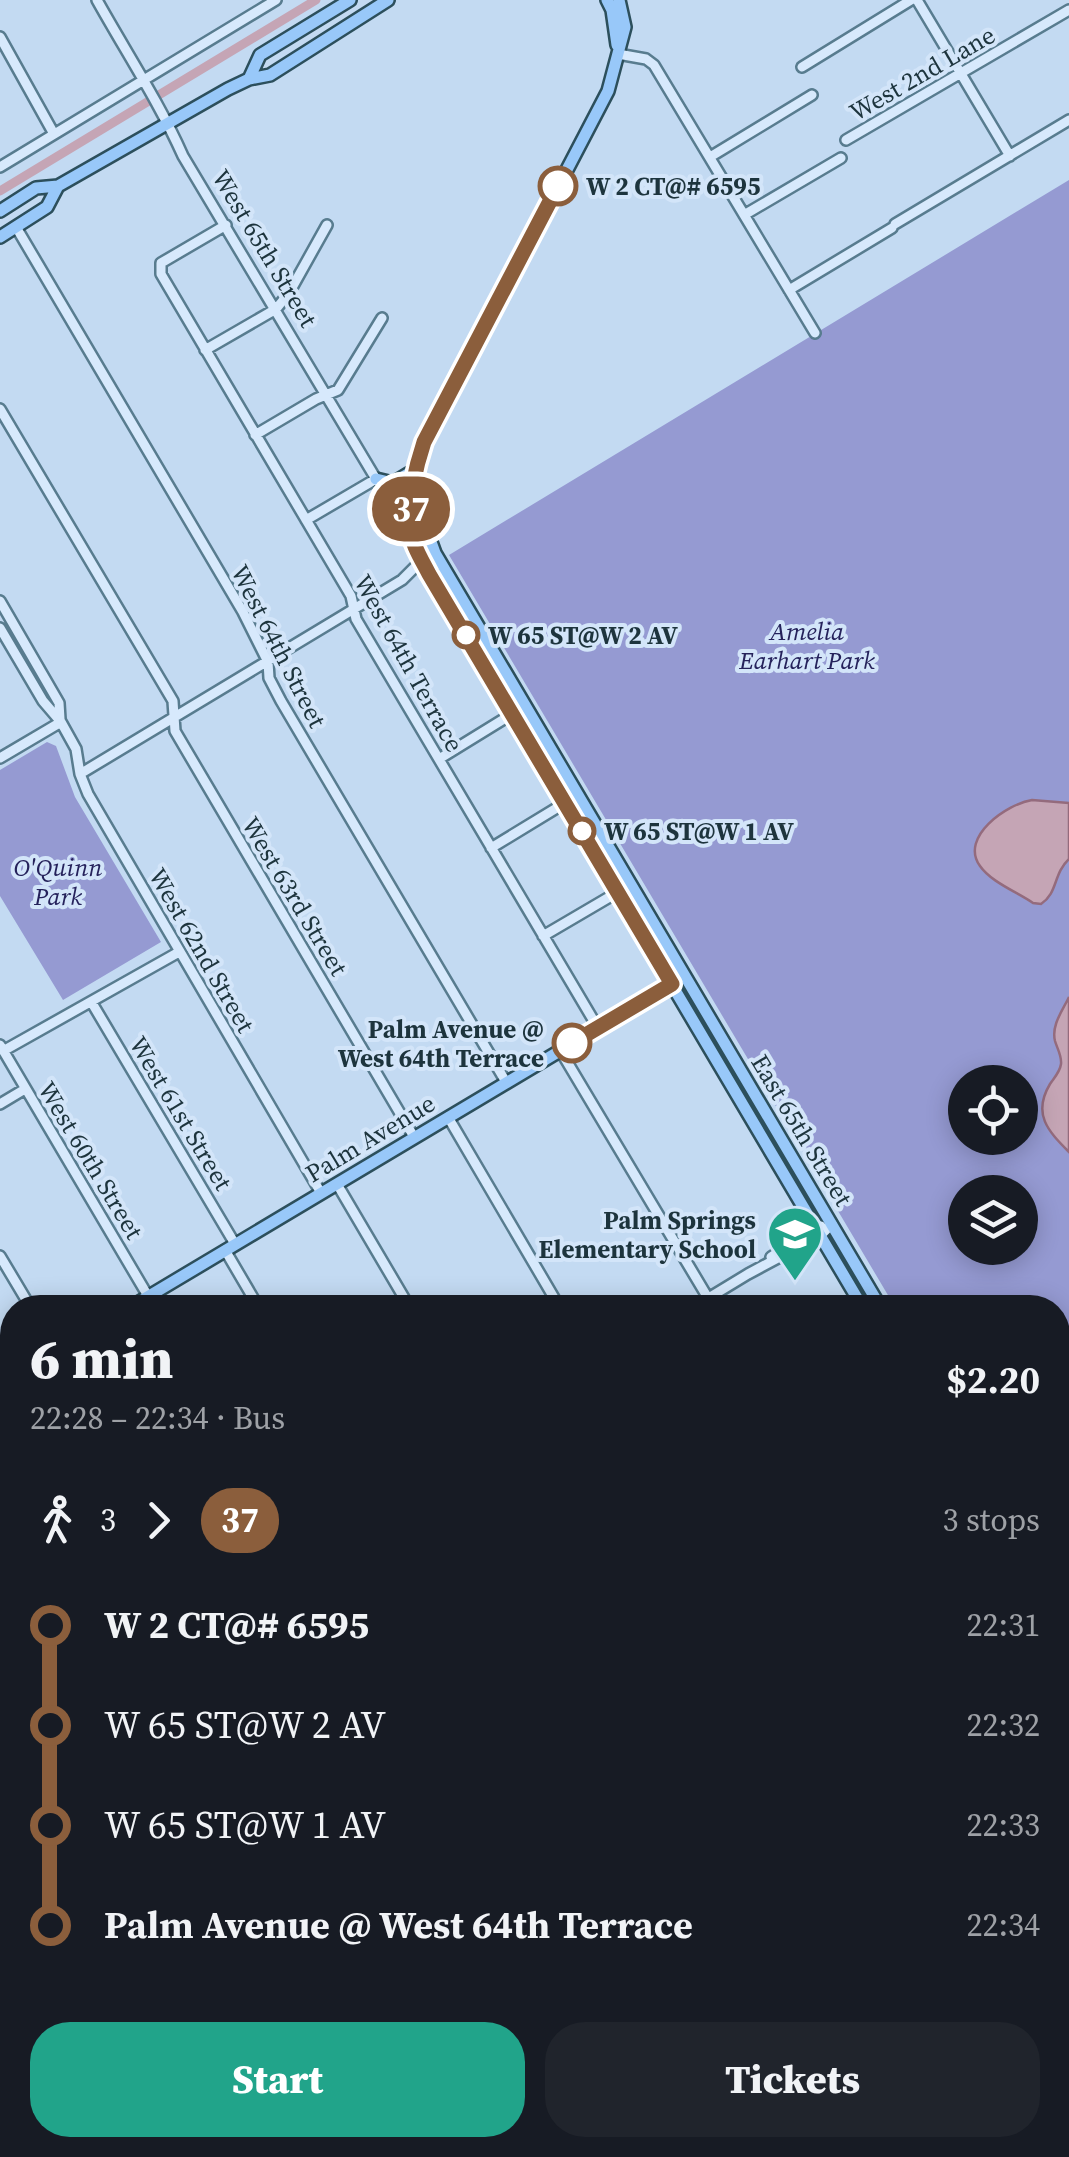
<!DOCTYPE html>
<html lang="en">
<head>
<meta charset="utf-8">
<style>
	body { margin:0; font-family:"Source Serif 4",serif; background:#20242c; color:#f1f3f6; height:100vh; display:flex; flex-direction:column; font-size:38px; white-space:nowrap }
	* { box-sizing:border-box; margin:0 }
	p { font-size:32px; color:#9ea1a6 }
	.icon { flex:none; width:55px; height:55px; fill:none; stroke:currentColor; stroke-width:2; stroke-linecap:round; stroke-linejoin:round }
	.map { position:relative; flex:1; overflow:hidden }
	.side { position:absolute; left:0px; top:1295px; width:1070px; height:862px; display:flex; flex-direction:column; background:#171b24; border-radius:40px 40px 0 0; box-shadow:0 5px 25px #0003 }
	.side>* { flex:none }
	.badge { padding:0 20px; border-radius:32px; font-size:35px; line-height:65px }
	.controls { position:absolute; left:948px; top:1065px; display:grid; gap:20px }
	.controls a { display:grid; place-items:center; width:90px; height:90px; border-radius:50%; background:#171b24; box-shadow:0 5px 25px #0003; font-size:50px }
	.map>.badge { position:absolute; translate:-50% -50%; box-shadow:0 0 0 5px #fff }
	.legs { display:flex; align-items:center; gap:15px; height:110px; padding:0 30px; font-size:32px }
	.legs p { margin-inline-start:auto }
	.summary { display:flex; align-items:center; justify-content:space-between; height:170px; padding:0 30px }
	h1 { font-size:55px; font-weight:800; line-height:75px }
	.action { display:flex; gap:20px; margin-top:auto; padding:20px 30px }
	.action a { flex:1; height:115px; border-radius:40px; background:#21a48a; color:#fff; font-size:40px; font-weight:800; line-height:115px; text-align:center }
	.action a+a { background:#20242c; color:#f1f3f6 }
	ul { padding:0 30px; list-style:none }
	li { display:flex; align-items:center; gap:35px; height:100px; font-size:38px }
	li i { display:grid; place-items:center; width:15px; height:100%; margin:0 12px; background:currentColor }
	li i::after { content:''; width:25px; height:25px; margin:-12px; border:8px solid; border-radius:50%; background:#171b24 }
	li p { margin-inline-start:auto }
	li:first-child i { background:linear-gradient(#0000 50%,currentColor 0) }
	li:last-child i { background:linear-gradient(currentColor 50%,#0000 0) }
	.map>svg:first-child { display:block }
	.green { fill:#959ad2; fill-rule:evenodd }
	.water { fill:#c5a5b5; stroke:#946b7d; stroke-width:2.5 }
	.lines { fill:none; stroke-linecap:round; stroke-linejoin:round }
	.canal { stroke:#c5a5b5; stroke-width:9 }
	.minor-casing { stroke:#587c8f; stroke-width:14 }
	.major-casing { stroke:#2c4f5c; stroke-width:16 }
	.minor { stroke:#d7e9fc; stroke-width:9 }
	.major { stroke:#98c8f9; stroke-width:11 }
	.line-1-casing { stroke:#fff; stroke-width:22 }
	.line-1 { stroke:#8b5e3c; stroke-width:15 }
	.stop-1-dot { fill:#fff; stroke:#8b5e3c; stroke-width:5 }
	.labels { text-anchor:middle; stroke-width:8; stroke-linejoin:round; paint-order:stroke }
	.street-label { font-size:25px; fill:#1d343d; stroke:#d3e5f9 }
	.stop-label { font-size:25px; font-weight:bold; fill:#1d343d; stroke:#d3e5f9; text-anchor:start }
	.park-label { font-size:25px; font-style:italic; fill:#25225b; stroke:#d3e5f9 }
	.poi-label { font-size:25px; font-weight:bold; fill:#1d343d; stroke:#d3e5f9; text-anchor:end }
</style>
</head>
<body>
<div class="map">
<svg width="1069" height="2157" viewBox="0 0 1069 2157">
	<rect width="100%" height="100%" fill="#c3daf2"/>
	<path class="green" d="M1069,180V1602L1058,1582V1308L895,1307L449,555ZM965,1082H1020V1138H965ZM965,1192H1020V1248H965Z
		M47,742L56,746L75,797L161,942L63,1000L0,896V770Z"/>
	<path class="water" d="M1032,800L1069,803V859C1053,874 1058,893 1041,904L1033,903C1017,892 991,882 980,866C959,837 1007,804 1032,800Z
		M1069,997V1152C1048,1131 1032,1114 1050,1084C1054,1078 1060,1072 1061,1064C1062,1056 1057,1048 1055,1041C1051,1025 1063,1010 1069,997Z"/>
	<g class="lines">
		<path class="canal" d="M0,191L316,0"/>
		<g class="minor-casing">
			<path id="minor" d="M97,0C126,52 159,102 183,156L376,479L392,494L412,502
				M917,0L1010,156
				M0,37L54,134
				M618,54L646,59L654,65L815,333
				M802,67L911,0
				M846,140L1069,10
				M710,157L812,95
				M0,167L276,0
				M744,215L841,158
				M895,224L1069,120
				M226,225L161,263V274L351,596L356,619L598,1028
				M16,227L243,612L268,662L269,678L281,701L506,1082
				M789,290L892,228
				M205,350L276,309L289,293L327,225
				M0,409L173,701L175,731L414,1137
				M255,435L316,399L338,390L382,318
				M306,520L376,479
				M0,601L59,703L60,719
				M0,628L43,701L61,722L76,749L80,774L88,794L321,1193
				M0,758L61,722
				M439,759L525,706
				M80,774L402,580L422,560
				M491,848L578,795
				M543,936L618,892
				M92,1003L235,1244
				M0,1045L148,1296
				M560,1050L708,1298
				M3,1051L179,952
				M0,1104L25,1089
				M448,1117L560,1308
				M337,1184L410,1308
				M225,1250L259,1308
				M0,1256L31,1308
				M771,1257L816,1227L821,1226
				M692,1308L748,1274L821,1235L832,1224
				M1,1384L12,1403
				M0,1639L12,1661
				M1058,1736L1069,1730
				M0,1744L12,1737
				M1058,1888L1069,1907
				M0,1897L12,1918
				M0,2047L12,2040
				M1058,2143L1066,2157
				M150,2145L157,2157
				M301,2145L308,2157
				M453,2145L460,2157
				M604,2145L611,2157
				M756,2145L763,2157
				M907,2145L914,2157
				M0,2150L4,2157
				M342,2157L362,2145"/>
		</g>
		<g class="major-casing">
			<path id="major" d="M607,0L612,10L617,45
				M619,0L625,27L608,91L425,442C416,466 407,503 410,529C412,545 422,560 429,574L863,1308
				M249,79L260,55L350,0
				M0,211L36,188L58,186L228,89L249,79L270,75L388,0
				M0,237L47,207L58,186
				M376,479L393,483L416,469
				M412,502L423,520L435,553L881,1308
				M129,1308L677,981
				M0,1384L12,1377
				M1058,1606L1069,1626
				M1058,1635L1069,1655
				M1058,2044L1069,2038
				M865,2157L886,2145"/>
		</g>
		<use href="#minor" class="minor"/>
		<use href="#major" class="major"/>
	</g>
	<g class="lines">
		<g class="line-1-casing">
			<path id="line-1" d="M558,186L424,442C416,466 407,503 410,529C412,545 422,560 429,574L672,984L572,1043"/>
		</g>
		<use href="#line-1" class="line-1"/>
	</g>
	<defs>
		<g id="school-pin" transform="scale(2.875)"><path d="M0 17L-7.5 6A9.5 9.5 0 1 1 7.5 6Z" fill="#21a48a" stroke="#d3e5f9"/><path d="M0-5L7-2L0 1L-7-2ZM-4 1L0 2.5L4 1V4Q0 6-4 4Z" fill="#fff"/></g>
	</defs>
	<g fill-rule="evenodd">
		<use href="#school-pin" x="795" y="1234"/>
	</g>
	<g class="stop-1-dot">
		<circle cx="558" cy="186" r="18"/>
		<circle cx="466" cy="635" r="12"/>
		<circle cx="582" cy="831" r="12"/>
		<circle cx="572" cy="1043" r="18"/>
	</g>
	<g class="labels">
		<g class="street-label">
			<text transform="translate(922 73) rotate(-30)" y="9">West 2nd Lane</text>
			<text transform="translate(265 248) rotate(59)" y="9">West 65th Street</text>
			<text transform="translate(279 646) rotate(63)" y="9">West 64th Street</text>
			<text transform="translate(409 663) rotate(61)" y="9">West 64th Terrace</text>
			<text transform="translate(295 896) rotate(59)" y="9">West 63rd Street</text>
			<text transform="translate(202 950) rotate(60)" y="9">West 62nd Street</text>
			<text transform="translate(181 1113) rotate(59)" y="9">West 61st Street</text>
			<text transform="translate(802 1130) rotate(59)" y="9">East 65th Street</text>
			<text transform="translate(370 1138) rotate(-31)" y="9">Palm Avenue</text>
			<text transform="translate(91 1160) rotate(59)" y="9">West 60th Street</text>
		</g>
		<g class="stop-label">
			<text x="586" y="195">W 2 CT@# 6595</text>
			<text x="488" y="644">W 65 ST@W 2 AV</text>
			<text x="604" y="840">W 65 ST@W 1 AV</text>
			<text x="544" y="1038" text-anchor="end">Palm Avenue @<tspan x="544" dy="29">West 64th Terrace</tspan></text>
		</g>
		<g class="park-label">
			<text x="807" y="640">Amelia<tspan x="807" dy="29">Earhart Park</tspan></text>
			<text x="58" y="876">O'Quinn<tspan x="58" dy="29">Park</tspan></text>
		</g>
		<g class="poi-label">
			<text x="756" y="1229">Palm Springs<tspan x="756" dy="29">Elementary School</tspan></text>
		</g>
	</g>
</svg>
<div class="controls">
<a><svg class="icon" aria-label="locate" viewBox="0 0 24 24"><circle cx="12" cy="12" r="6"/><path d="M12 2v4M12 18v4M2 12h4M18 12h4"/></svg></a>
<a><svg class="icon" aria-label="layers" viewBox="0 0 24 24"><path d="M12 4l9 5-9 5-9-5zM3 14l9 5 9-5"/></svg></a>
</div>
<b class="badge" style="left:411px;top:509px;background:#8b5e3c;color:#fff">37</b>
<section class="side">
<div class="summary"><div><h1>6 min</h1><p>22:28 – 22:34 · Bus</p></div><b>$2.20</b></div>
<div class="legs"><svg class="icon" aria-label="walk" viewBox="0 0 24 24"><circle cx="13" cy="4" r="2"/><path d="M13 8l-2 6 4 7M11 14l-3 7M7 12l3-4h3l4 4"/></svg>3<svg class="icon" aria-label="forward" viewBox="0 0 24 24"><path d="M9 5l7 7-7 7"/></svg><b class="badge" style="background:#8b5e3c;color:#fff">37</b><p>3 stops</p></div>
<ul>
<li><i style="color:#8b5e3c"></i><b>W 2 CT@# 6595</b><p>22:31</p></li>
<li><i style="color:#8b5e3c"></i><span>W 65 ST@W 2 AV</span><p>22:32</p></li>
<li><i style="color:#8b5e3c"></i><span>W 65 ST@W 1 AV</span><p>22:33</p></li>
<li><i style="color:#8b5e3c"></i><b>Palm Avenue @ West 64th Terrace</b><p>22:34</p></li>
</ul>
<div class="action"><a>Start</a><a>Tickets</a></div>
</section>
</div>
</body>
</html>
